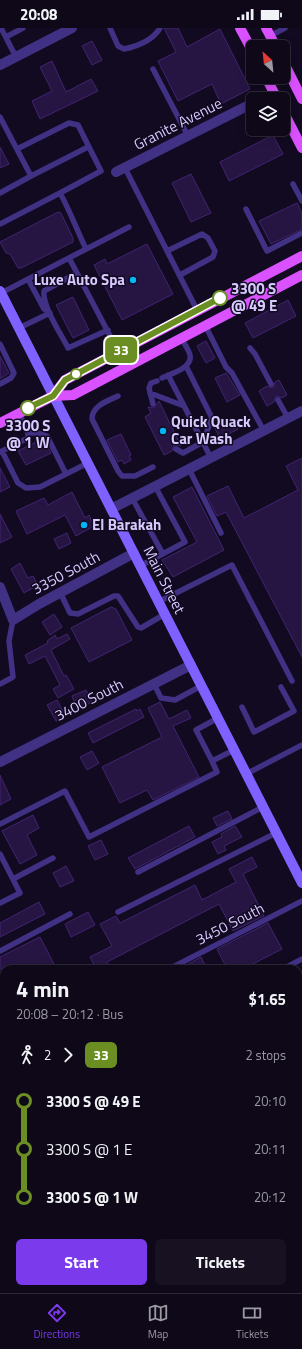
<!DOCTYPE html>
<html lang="en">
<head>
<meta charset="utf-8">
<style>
	body { margin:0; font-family:"Titillium Web",sans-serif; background:#171121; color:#f1f3f6; height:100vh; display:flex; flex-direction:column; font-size:15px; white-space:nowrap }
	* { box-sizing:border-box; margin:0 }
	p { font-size:13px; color:#9b9aa2 }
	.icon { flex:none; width:22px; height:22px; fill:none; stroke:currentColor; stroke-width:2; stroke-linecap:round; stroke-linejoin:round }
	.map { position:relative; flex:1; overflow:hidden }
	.drawer { position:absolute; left:0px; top:937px; width:302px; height:328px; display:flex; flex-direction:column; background:#0e0818; border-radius:12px 12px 0 0; box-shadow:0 2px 10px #0003,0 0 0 1px #2e2937 }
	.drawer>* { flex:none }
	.badge { padding:0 8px; border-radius:6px; font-size:14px; line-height:26px }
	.needle { width:26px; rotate:333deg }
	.tools { position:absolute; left:246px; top:12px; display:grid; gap:8px }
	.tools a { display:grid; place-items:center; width:44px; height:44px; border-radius:6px; background:#0e0818; box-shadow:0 2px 10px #0003,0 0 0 1px #2e2937; font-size:20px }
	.map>.badge { position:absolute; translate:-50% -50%; box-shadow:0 0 0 2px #fff }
	.legs { display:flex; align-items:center; gap:6px; height:44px; padding:0 16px; font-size:13px }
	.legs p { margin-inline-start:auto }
	.head { display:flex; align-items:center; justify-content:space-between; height:68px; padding:0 16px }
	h1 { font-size:22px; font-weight:700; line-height:30px }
	.button { display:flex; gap:8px; margin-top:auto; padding:8px 16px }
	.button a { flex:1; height:46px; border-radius:6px; background:#7c3aed; color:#fff; font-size:16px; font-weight:700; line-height:46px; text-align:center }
	.button a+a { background:#171121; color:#f1f3f6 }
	ul { padding:0 16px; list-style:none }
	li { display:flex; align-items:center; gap:14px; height:48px; font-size:15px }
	li i { display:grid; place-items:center; width:6px; height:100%; margin:0 5px; background:currentColor }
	li i::after { content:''; width:10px; height:10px; margin:-5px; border:3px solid; border-radius:50%; background:#0e0818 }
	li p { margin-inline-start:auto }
	li:first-child i { background:linear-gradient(#0000 50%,currentColor 0) }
	li:last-child i { background:linear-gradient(currentColor 50%,#0000 0) }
	.status { display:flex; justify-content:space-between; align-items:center; height:28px; padding:0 20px; background:#0e0818; direction:ltr }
	.status svg { height:11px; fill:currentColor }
	.tab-bar { display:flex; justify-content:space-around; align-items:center; height:56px; border-top:1px solid #2e2937; background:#0e0818; font-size:11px; color:#9b9aa2 }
	.tab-bar a { display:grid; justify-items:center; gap:2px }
	.tab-bar .active { color:#7c3aed }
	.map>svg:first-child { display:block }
	.building { fill:#261543; stroke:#402471 }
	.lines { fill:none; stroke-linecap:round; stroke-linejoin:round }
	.lane { stroke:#413184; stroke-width:5.5 }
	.street { stroke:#413184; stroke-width:10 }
	.secondary { stroke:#7e61ff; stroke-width:10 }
	.primary { stroke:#da51ff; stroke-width:10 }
	.line-1-casing { stroke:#fff; stroke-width:9 }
	.line-1 { stroke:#6b8e23; stroke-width:6 }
	.poi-dot { fill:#00b4f5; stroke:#120a20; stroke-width:1.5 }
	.stop-1-dot { fill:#fff; stroke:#6b8e23; stroke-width:2 }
	.labels { text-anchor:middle; stroke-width:3; stroke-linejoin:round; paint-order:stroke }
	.street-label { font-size:15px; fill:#d8caff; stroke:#120a20 }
	.poi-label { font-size:15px; font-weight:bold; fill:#d8caff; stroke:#120a20; text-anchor:start }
	.stop-label { font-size:15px; font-weight:bold; fill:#d8caff; stroke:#120a20; text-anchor:start }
</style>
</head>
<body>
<div class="status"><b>20:08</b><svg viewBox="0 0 49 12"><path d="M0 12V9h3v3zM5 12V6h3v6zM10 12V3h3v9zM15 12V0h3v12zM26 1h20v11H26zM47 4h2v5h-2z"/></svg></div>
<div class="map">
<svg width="302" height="1265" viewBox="0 0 302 1265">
	<rect width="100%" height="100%" fill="#120a20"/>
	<path class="building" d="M164,0H178L187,19L220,1L250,61L221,76L212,56L178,73L158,33L176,24Z
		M92,13L102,32L92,37L82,18Z
		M52,33L66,64L91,51L98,63L40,91L32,73L52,63L40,39Z
		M273,107L283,126L229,153L220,134Z
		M0,119L9,136L0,140Z
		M191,146L211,185L191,194L172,155Z
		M297,175L302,185V201L271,216L259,193Z
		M58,184L61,185L73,210V214L21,240H18L10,226L6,225L0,214Z
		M147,216L173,266L122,292L94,237L105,231L107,236Z
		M73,269L89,302L73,310L56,277Z
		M288,272L296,288L253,310L245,295Z
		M206,313L215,330L206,335L197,318Z
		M0,328L9,345L0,351Z
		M226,345L240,367L227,374L215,350Z
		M279,352L287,367L282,370L276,368L274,374L267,378L259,363L267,358L273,360L275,354Z
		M159,373L181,418L174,417L172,423L164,427L145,389L151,385L148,379L154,380Z
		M233,391L238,401L220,411L215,400Z
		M121,406L131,427L129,428L131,432L124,436L122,432L118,434L107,412Z
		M42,411H44L51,425L26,437L18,423Z
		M302,430V629L226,484L217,488L207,468L228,458L244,490L298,462L286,438Z
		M0,440L10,459L0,464Z
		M192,459L224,522L173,549L162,532L197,514L173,469Z
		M72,464L85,490L89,487L94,498L76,508L65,487L27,506L16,483L44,470L48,477Z
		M0,486L12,509L0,515Z
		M67,505L71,515L59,521L54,511Z
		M20,535L28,550L33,548L38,557L24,565L11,541Z
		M111,579L116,581L132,612L89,634L71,600Z
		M54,586L62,599L50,607L42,594Z
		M67,606L70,611L51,622L64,648L66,647L74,661L58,670L53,661L60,657L45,628L29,636L25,627L48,615L47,613L55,607L57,611Z
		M86,662L92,674L77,681L72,668Z
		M57,672L66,689L56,693L47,677Z
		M160,674L169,691L187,682L191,690L173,698L199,749L153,772L147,762L120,775L102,739L162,709L148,680Z
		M136,681L137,683L140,681L144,689L93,715L88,705Z
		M92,723L99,735L87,742L80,729Z
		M0,747L11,771L0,777Z
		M228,783L232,791L217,798L213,790Z
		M33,787L39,800L27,807L37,827L20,836L2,803Z
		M189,798L195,809L135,841L128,830Z
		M235,798L242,809L224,818L226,822L218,826L212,814L222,809L221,806Z
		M101,812L108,826L95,832L88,818Z
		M252,829L257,839L243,846L264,888L233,903L219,876L107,934L111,941H96L90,929L112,918L100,896L116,888L120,895L195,857L202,872L236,854L229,841Z
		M66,838L74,853L60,859L53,845Z
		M39,874L45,886L0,909V895Z
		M88,884L95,897L71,909L65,896Z
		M268,895L282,921L243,941H227L217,921Z
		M40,909L54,936L45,941H0V929Z
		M201,929L205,937L198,941H179Z"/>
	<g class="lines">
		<path class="lane" d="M1,0L16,29
			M110,0L118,18L124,21C138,18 153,12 160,0
			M270,8L285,0
			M6,9L23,0
			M153,41L188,108
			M0,89L31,148L0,165
			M17,121L69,95L78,97L101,143L60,165
			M125,140L197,282
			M31,148L88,119
			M293,156L302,173
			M246,181L267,223L302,205
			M0,196L60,165C70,183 77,202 86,221
			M167,223L202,206L208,210L215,223L213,229L180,247
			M69,230L77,245
			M28,251L44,281L49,284
			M1,265L129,199
			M205,297L226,339L232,345L264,403
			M19,300L50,285
			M108,302L68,320C61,306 42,278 44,263L77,245L118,323
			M0,316L14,345L11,350L0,356
			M250,320L255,326L271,356
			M168,347L211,430
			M162,350C170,346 193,340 190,327C189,322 184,315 181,310
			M150,365L184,378
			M118,368C107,373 92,378 92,391L118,443L122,448H135L153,439
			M278,372L288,390
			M153,376L149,360L151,355L157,353
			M28,405H38L47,408L66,446
			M176,421L183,425L203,414L212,390L186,338
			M2,423L18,455L26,460L40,459L88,435
			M0,424L28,410V405L19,385
			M189,441L221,505
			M132,470L163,526
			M140,538L185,514L155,458
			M60,564L70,585L78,586L114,568H118L138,599L141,600L165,586
			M158,574L232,537L292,653
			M0,656L13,649L9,613L13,592
			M154,656L161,670L175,672L201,658
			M242,679L254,704L294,683L281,659
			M218,690L196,702L212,733L234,722
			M246,746L302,717
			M0,796L65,763L89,809L217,744L212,733
			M0,826L20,865L0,875
			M138,844L263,779
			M13,851L53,830
			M118,884L276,805
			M0,923L70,886
			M169,941L302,873
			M283,941L302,931
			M0,1064L4,1062
			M298,1070L302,1068
			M0,1085L4,1093
			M0,1138L4,1136
			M0,1145L4,1153
			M298,1191L302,1189
			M0,1234L4,1232
			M280,1261L282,1265
			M65,1265L73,1261"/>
		<path class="street" d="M0,37L72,0
			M261,71L274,65
			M116,144L253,75
			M111,481L302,383
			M0,559L13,592L39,576L134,525
			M0,734L191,637
			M298,1161L302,1159"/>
		<path class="secondary" d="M0,263L302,855
			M0,1024L4,1032
			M121,1261L123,1265"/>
		<path class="primary" d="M240,0L253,24
			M266,0L276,19
			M283,33L302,71
			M266,49L277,71
			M283,83L302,120
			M53,368L73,367L302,247
			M0,395L53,368L65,352L302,228"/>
	</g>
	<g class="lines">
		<g class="line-1-casing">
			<path id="line-1" d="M28,380L53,368L65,352L220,270"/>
		</g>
		<use href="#line-1" class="line-1"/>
	</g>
	<g class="poi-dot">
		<circle cx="133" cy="252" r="4"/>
		<circle cx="163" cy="403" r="4"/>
		<circle cx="84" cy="497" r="4"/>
	</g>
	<g class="stop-1-dot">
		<circle cx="220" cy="270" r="7"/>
		<circle cx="76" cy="346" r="5"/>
		<circle cx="28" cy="380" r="7"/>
	</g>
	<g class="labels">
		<g class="street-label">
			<text transform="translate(178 96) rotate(-27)" y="5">Granite Avenue</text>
			<text transform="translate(66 545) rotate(-28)" y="5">3350 South</text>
			<text transform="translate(164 552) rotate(63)" y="5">Main Street</text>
			<text transform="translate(89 672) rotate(-27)" y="5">3400 South</text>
			<text transform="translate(230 896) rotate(-27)" y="5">3450 South</text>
		</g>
		<g class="poi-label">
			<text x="125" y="257" text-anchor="end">Luxe Auto Spa</text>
			<text x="171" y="399">Quick Quack<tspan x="171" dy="17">Car Wash</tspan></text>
			<text x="92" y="502">El Barakah</text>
		</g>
		<g class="stop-label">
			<text x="231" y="266">3300 S<tspan x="231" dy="17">@ 49 E</tspan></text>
			<text x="28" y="403" text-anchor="middle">3300 S<tspan x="28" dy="17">@ 1 W</tspan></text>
		</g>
	</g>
</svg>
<div class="tools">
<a><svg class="needle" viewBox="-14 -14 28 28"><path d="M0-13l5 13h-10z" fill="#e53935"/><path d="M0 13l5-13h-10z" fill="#9b9aa2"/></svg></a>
<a><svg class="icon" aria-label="layers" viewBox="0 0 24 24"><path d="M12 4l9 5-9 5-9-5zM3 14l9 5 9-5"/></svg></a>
</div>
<b class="badge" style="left:121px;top:322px;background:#6b8e23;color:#fff">33</b>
<section class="drawer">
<div class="head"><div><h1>4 min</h1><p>20:08 – 20:12 · Bus</p></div><b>$1.65</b></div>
<div class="legs"><svg class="icon" aria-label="walk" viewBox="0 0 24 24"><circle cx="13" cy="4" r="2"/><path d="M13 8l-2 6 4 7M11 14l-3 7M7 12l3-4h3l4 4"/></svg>2<svg class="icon" aria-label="forward" viewBox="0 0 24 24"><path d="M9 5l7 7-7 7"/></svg><b class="badge" style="background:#6b8e23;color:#fff">33</b><p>2 stops</p></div>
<ul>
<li><i style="color:#6b8e23"></i><b>3300 S @ 49 E</b><p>20:10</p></li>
<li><i style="color:#6b8e23"></i><span>3300 S @ 1 E</span><p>20:11</p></li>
<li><i style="color:#6b8e23"></i><b>3300 S @ 1 W</b><p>20:12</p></li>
</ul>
<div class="button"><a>Start</a><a>Tickets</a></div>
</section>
</div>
<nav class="tab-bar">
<a class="active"><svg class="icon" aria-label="directions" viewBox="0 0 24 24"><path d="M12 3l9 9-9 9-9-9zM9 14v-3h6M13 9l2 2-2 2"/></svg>Directions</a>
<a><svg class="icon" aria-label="map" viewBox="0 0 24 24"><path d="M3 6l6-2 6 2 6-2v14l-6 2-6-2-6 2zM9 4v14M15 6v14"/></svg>Map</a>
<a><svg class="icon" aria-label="tickets" viewBox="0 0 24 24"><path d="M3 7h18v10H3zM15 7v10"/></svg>Tickets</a>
</nav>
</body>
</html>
